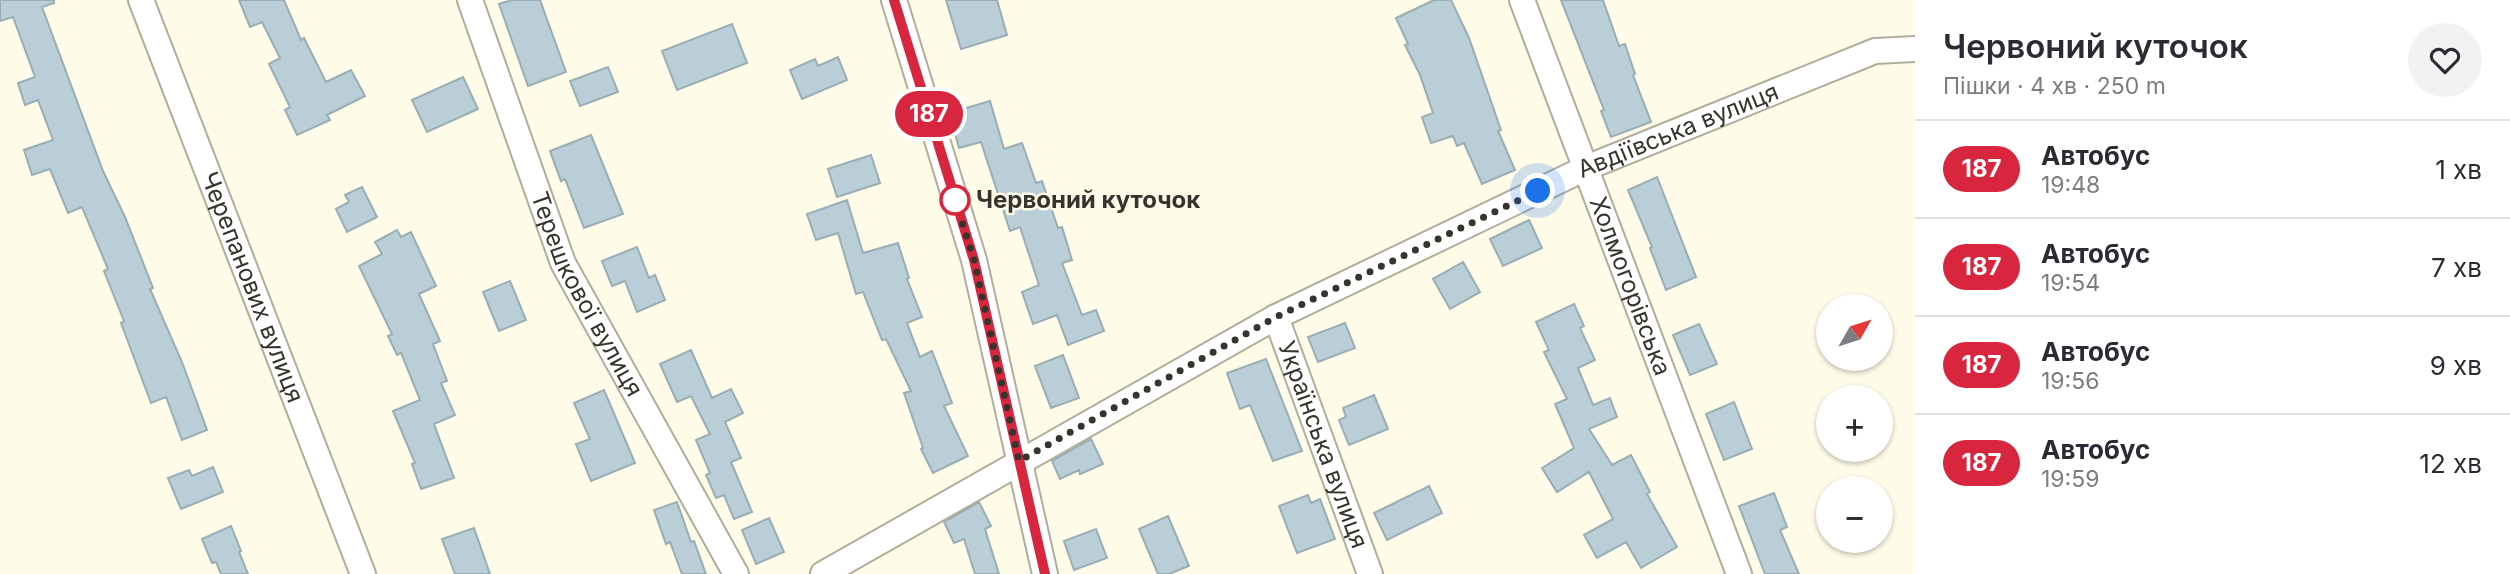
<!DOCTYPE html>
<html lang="uk">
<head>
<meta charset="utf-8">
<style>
	body { margin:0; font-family:Inter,sans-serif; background:#f2f2f3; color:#2b2b33; height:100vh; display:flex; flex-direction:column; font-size:26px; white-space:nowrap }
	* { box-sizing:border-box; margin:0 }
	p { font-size:23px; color:#7c7c81 }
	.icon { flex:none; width:38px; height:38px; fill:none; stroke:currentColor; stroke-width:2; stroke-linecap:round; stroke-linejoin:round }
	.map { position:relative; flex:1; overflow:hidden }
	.sheet { display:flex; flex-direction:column; background:#fff; width:595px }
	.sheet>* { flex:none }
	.badge { padding:0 14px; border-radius:23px; font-size:24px; line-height:46px }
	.needle { width:46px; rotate:51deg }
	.tools { position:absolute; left:1816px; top:294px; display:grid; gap:14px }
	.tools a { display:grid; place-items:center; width:77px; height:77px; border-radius:50%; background:#fff; box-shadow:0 2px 5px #0004; font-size:35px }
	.you { position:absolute; width:35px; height:35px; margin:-18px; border:5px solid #fff; border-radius:50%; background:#1a73e8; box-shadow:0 0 0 10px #1a73e833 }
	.map>.badge { position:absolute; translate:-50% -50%; box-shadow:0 0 0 4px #fff }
	.round { display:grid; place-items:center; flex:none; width:74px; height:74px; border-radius:37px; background:#f2f2f3 }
	.headline { display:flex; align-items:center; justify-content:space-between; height:119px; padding:0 28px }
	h1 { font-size:33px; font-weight:600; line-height:52px }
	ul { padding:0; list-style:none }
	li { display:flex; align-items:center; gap:21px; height:98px; padding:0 28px; border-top:2px solid #e1e1e2 }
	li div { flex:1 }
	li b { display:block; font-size:26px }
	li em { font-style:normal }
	li .badge { min-width:77px; font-weight:700; text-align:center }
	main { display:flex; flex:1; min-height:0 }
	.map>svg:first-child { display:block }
	.building { fill:#baced7; stroke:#99adb5; stroke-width:2 }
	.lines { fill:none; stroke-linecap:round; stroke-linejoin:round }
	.minor-casing { stroke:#b0ad9b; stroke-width:28 }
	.minor { stroke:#fff; stroke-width:24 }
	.line-casing { stroke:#fff; stroke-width:16 }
	.line { stroke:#d7263d; stroke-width:10 }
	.walk { stroke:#35342d; stroke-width:7; stroke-dasharray:0 12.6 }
	.stop-dot { fill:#fff; stroke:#d7263d; stroke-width:3.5 }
	.labels { text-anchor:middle; stroke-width:5; stroke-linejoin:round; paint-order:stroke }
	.street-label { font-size:24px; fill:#35342d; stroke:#fefbe8 }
	.stop-label { font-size:24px; font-weight:bold; fill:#35342d; stroke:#fefbe8; text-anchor:start }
</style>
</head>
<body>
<main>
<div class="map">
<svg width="1915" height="574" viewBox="0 0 1915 574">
	<rect width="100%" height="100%" fill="#fefbe8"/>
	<path class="building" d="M0,0H54V3L42,7L103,171L125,217L153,288L150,289L182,362L207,430L182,440L166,397L151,403L121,323L124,321L104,271L108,269L82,207L68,213L50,169L32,175L24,150L53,140L38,100L25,105L18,83L35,77L13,17L0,21Z
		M239,0H284L301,40L304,38L326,82L351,70L365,96L327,115L330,120L297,135L285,110L290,107L269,64L280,58L262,22L250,27Z
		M512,0H540L566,72L528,86L499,4Z
		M946,0H997L1007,35L961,49Z
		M1434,0H1451L1469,38L1501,130L1498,131L1515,170L1482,184L1464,143L1457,146L1453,136L1431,143L1422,117L1433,113L1420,75L1405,45L1408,44L1396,18Z
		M1561,0H1603L1619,46L1625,44L1635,74L1633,75L1651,122L1611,137L1601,111L1604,110Z
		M732,24L747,63L677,90L662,51Z
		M838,57L847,80L802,99L790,70L815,59L818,66Z
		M608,67L618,92L580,106L570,81Z
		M463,77L478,109L427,132L412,100Z
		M990,101L1004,149L1022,143L1036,183L1042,181L1058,228L1062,227L1072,260L1062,263L1082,315L1096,310L1104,331L1068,345L1057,315L1033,324L1022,292L1039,285L1020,227L1010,231L981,142L959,148L949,113Z
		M591,135L623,214L584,228L565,179L561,181L550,151Z
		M871,155L880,183L837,197L828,169Z
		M1657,177L1696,277L1666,290L1650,248L1652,247L1628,190Z
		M362,187L377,217L347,232L336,209L349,202L345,195Z
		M847,200L863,253L898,243L909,278L907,279L922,317L907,323L920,357L932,351L952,403L944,406L968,456L933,473L921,449L923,448L904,393L911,391L886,339L882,340L863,292L856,294L838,233L816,240L807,214Z
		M1529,220L1542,248L1503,266L1490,239Z
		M397,230L401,237L411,232L436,286L419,294L440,341L433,344L447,381L441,383L455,415L434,424L454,478L421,489L412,464L415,463L393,411L420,400L401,353L397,355L388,336L392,334L359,266L382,254L375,242Z
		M637,247L649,278L655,275L665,300L637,312L625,281L612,286L602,261Z
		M1463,262L1480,292L1450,309L1433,279Z
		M510,281L526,320L499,331L483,292Z
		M1574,304L1584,326L1580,328L1595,360L1578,368L1593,405L1610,398L1617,417L1589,429L1612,465L1631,455L1650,492L1647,494L1677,547L1641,568L1626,542L1597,558L1584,535L1613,519L1589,472L1557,492L1542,468L1574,448L1555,404L1567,399L1544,352L1549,350L1536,322Z
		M1345,323L1355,348L1318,362L1308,337Z
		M1699,324L1717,364L1690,375L1673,335Z
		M691,350L712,398L731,389L743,413L725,422L741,458L731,462L752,512L734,519L724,495L716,498L706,475L710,473L696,440L710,434L691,396L677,402L660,364Z
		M1063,355L1079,398L1051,408L1035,366Z
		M1266,359L1302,451L1273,461L1250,405L1240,409L1227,373Z
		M604,390L635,463L591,481L576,444L590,439L574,403Z
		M1374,395L1388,429L1349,445L1339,420L1346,417L1343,408Z
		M1734,402L1752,449L1724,460L1706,414Z
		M1091,439L1103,464L1080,474L1079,470L1060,479L1052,461Z
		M213,467L223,492L181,509L168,478L189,470L192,476Z
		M1429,486L1442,513L1387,540L1374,513Z
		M1774,493L1787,527L1780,530L1799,574H1765L1739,506Z
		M1308,495L1311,503L1320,499L1335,539L1297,553L1279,506Z
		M677,502L691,542L694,541L706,574H682L670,542L666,544L654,510Z
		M979,502L991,526L985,529L999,574H975L964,539L954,543L944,522Z
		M1168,516L1189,566L1169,574H1158L1139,529Z
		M769,518L784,552L756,564L742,530Z
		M231,526L241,551L239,552L248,574H221L216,562L212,563L202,539Z
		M474,528L490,574H455L442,539Z
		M1096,529L1107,558L1074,570L1064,541Z"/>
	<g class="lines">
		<g class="minor-casing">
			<g id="minor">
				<path id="s1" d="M141,0L363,574"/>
				<path id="s2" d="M470,0L563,263L736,574"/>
				<path d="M894,0L974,260L1045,574"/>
				<path id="s3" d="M1522,0L1739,574"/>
				<path id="s4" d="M1276,317L1370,574"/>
				<path id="s5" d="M823,574L1276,317L1586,168L1875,51L1915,49"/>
			</g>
		</g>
		<use href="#minor" class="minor"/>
	</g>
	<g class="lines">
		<g class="line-casing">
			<path id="line" d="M894,0L974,260L1045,574"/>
		</g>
		<use href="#line" class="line"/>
		<path class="walk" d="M955,200L974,260L1019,461L1276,317L1538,191"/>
	</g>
	<circle class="stop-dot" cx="955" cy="200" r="14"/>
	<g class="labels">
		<g class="street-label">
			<text dy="8" stroke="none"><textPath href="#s5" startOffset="964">Авдіївська вулиця</textPath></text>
			<text dy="8" stroke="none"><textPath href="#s1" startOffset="308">Черепанових вулиця</textPath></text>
			<text dy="8" stroke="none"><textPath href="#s3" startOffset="306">Холмогорівська</textPath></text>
			<text dy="8" stroke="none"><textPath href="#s2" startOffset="317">Терешкової вулиця</textPath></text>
			<text dy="8" stroke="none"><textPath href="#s4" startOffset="136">Українська вулиця</textPath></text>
		</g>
		<g class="stop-label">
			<text x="976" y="208">Червоний куточок</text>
		</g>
	</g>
</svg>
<div class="tools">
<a><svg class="needle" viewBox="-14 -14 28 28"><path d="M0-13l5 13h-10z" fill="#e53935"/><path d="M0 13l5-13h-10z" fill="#7c7c81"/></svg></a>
<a>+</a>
<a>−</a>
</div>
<div class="you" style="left:1538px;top:191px"></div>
<b class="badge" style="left:929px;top:114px;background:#d7263d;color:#fff">187</b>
</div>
<section class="sheet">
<div class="headline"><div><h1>Червоний куточок</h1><p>Пішки · 4 хв · 250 m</p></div><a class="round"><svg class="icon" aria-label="heart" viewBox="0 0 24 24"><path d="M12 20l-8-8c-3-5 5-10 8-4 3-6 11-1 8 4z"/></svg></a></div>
<ul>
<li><span class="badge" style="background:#d7263d;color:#fff">187</span><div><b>Автобус</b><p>19:48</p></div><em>1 хв</em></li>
<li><span class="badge" style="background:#d7263d;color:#fff">187</span><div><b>Автобус</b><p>19:54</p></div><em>7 хв</em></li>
<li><span class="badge" style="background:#d7263d;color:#fff">187</span><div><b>Автобус</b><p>19:56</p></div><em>9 хв</em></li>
<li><span class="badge" style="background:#d7263d;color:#fff">187</span><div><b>Автобус</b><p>19:59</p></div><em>12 хв</em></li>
</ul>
</section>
</main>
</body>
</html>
